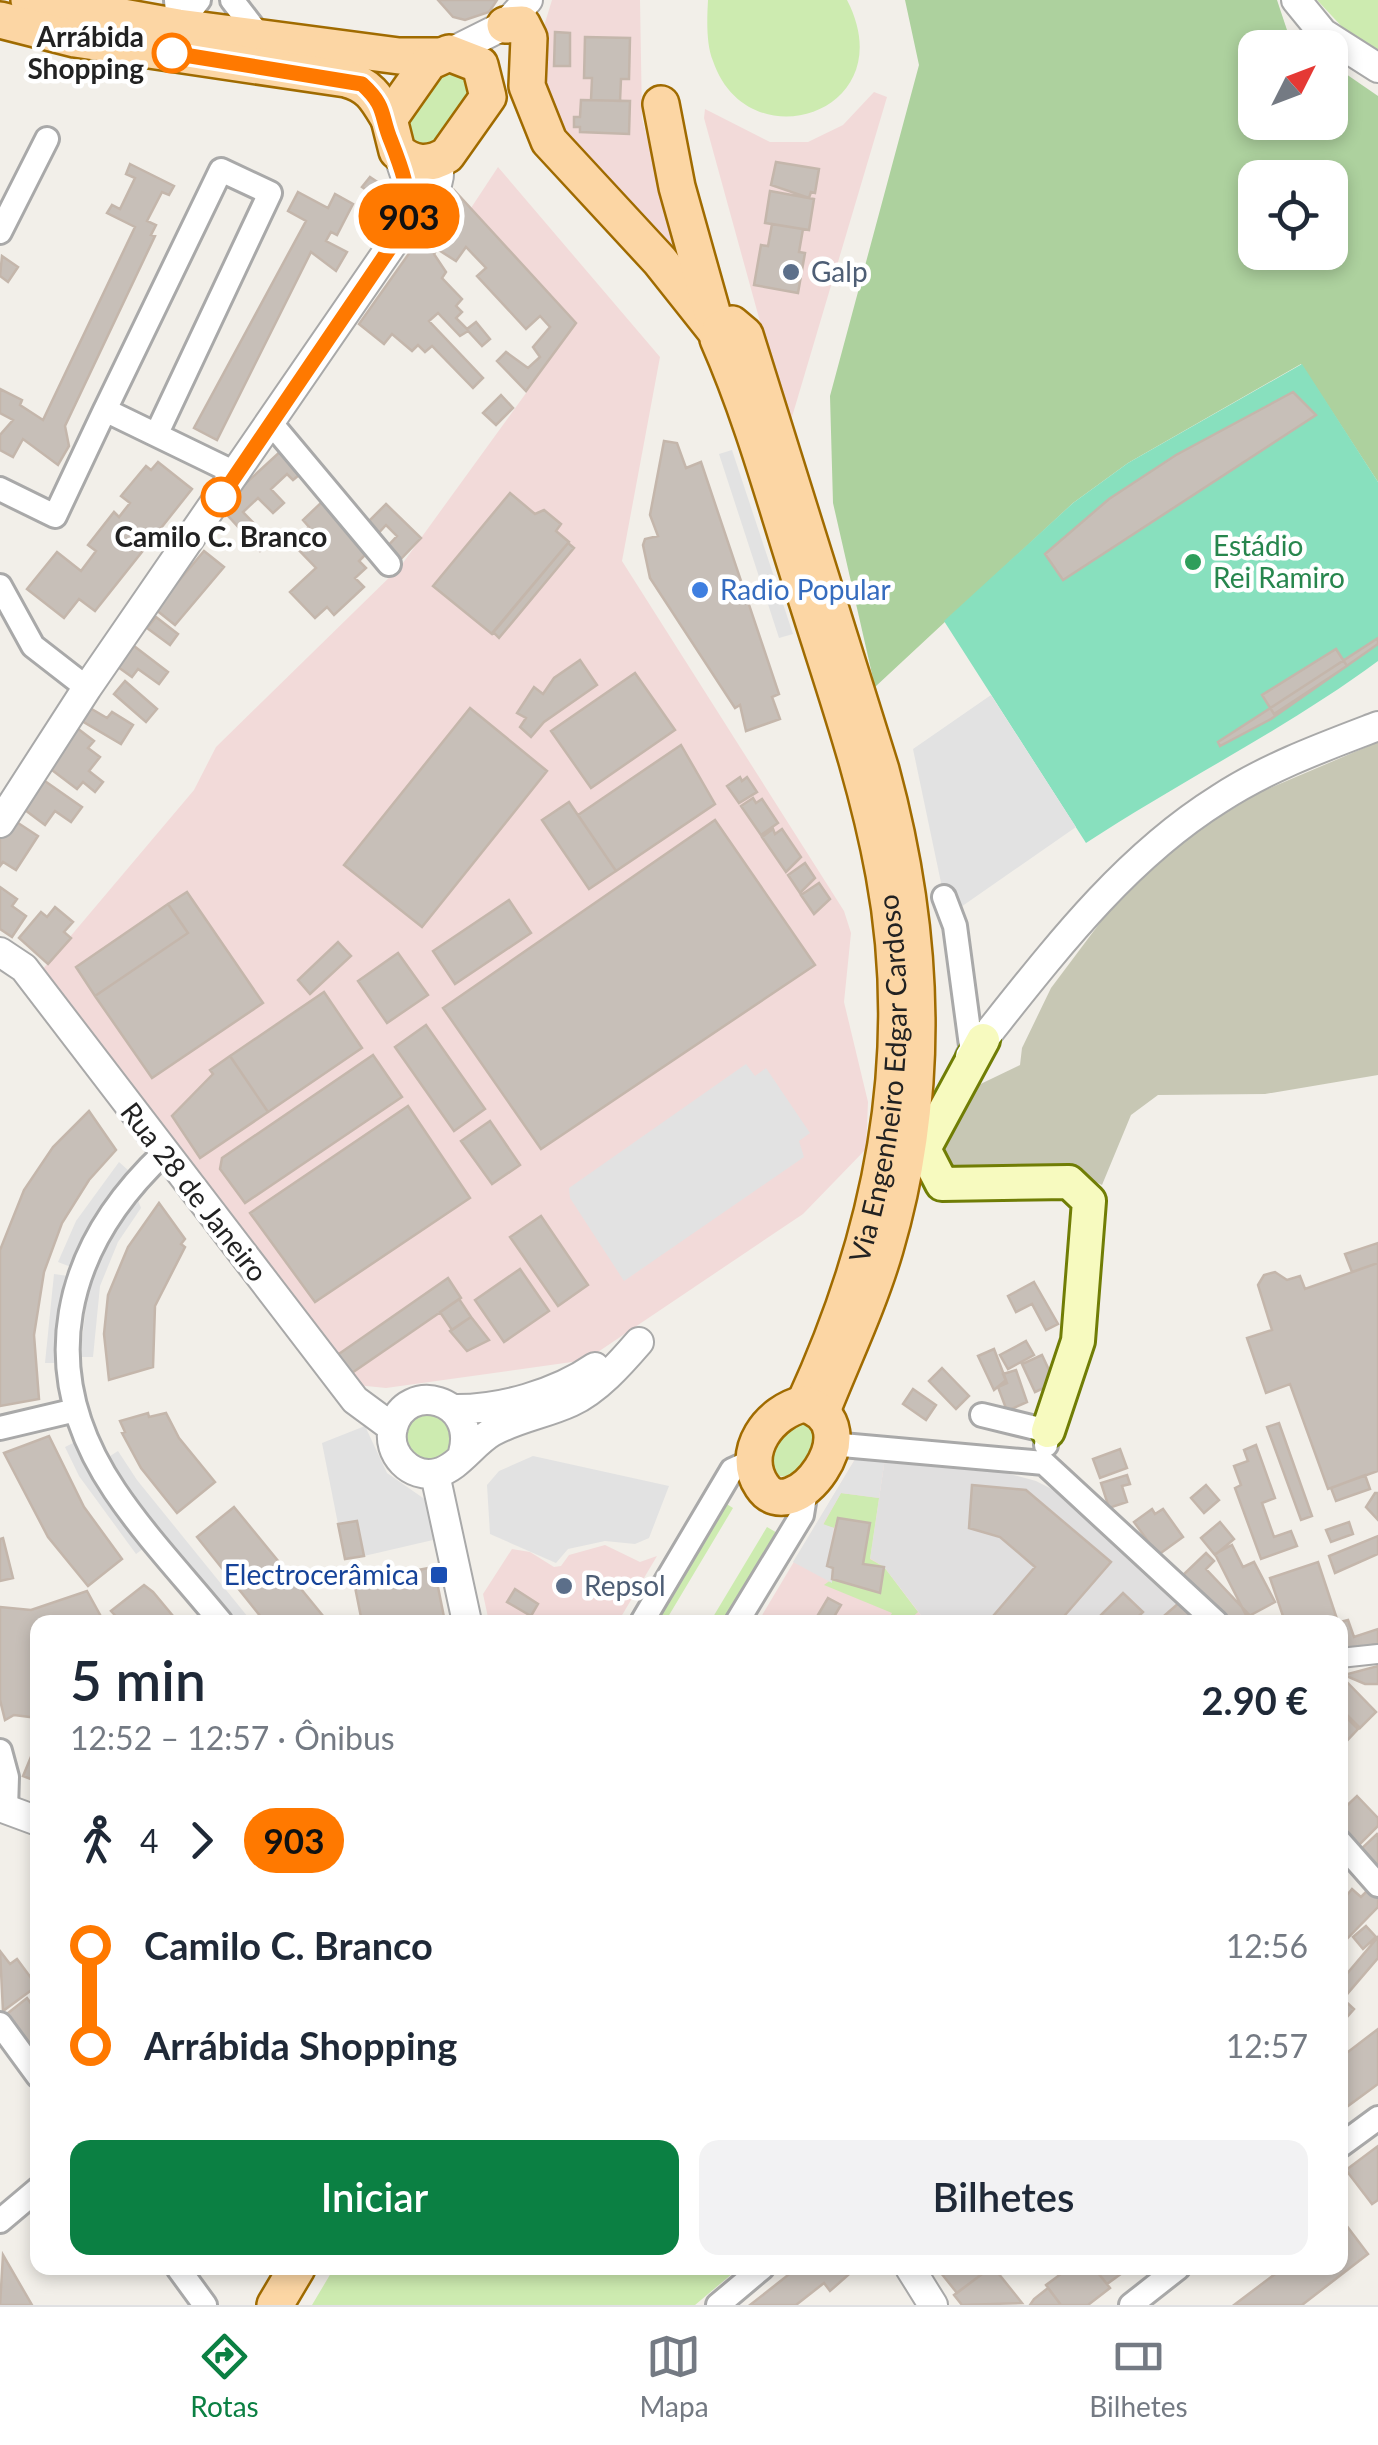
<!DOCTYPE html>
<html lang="pt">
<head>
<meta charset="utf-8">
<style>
	body { margin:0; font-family:Lato,sans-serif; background:#f2f2f3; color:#1f2937; height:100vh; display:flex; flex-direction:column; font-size:38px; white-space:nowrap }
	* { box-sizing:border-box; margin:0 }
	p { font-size:32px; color:#747a83 }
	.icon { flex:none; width:55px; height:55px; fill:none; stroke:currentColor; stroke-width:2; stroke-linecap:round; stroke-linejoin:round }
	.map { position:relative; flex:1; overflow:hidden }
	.sheet { position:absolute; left:30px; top:1615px; width:1318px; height:660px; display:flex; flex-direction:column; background:#fff; border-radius:20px; box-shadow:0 5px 15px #0003 }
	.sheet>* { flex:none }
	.badge { padding:0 20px; border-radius:32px; font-size:35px; line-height:65px }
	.needle { width:65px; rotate:48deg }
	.fabs { position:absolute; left:1238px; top:30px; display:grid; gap:20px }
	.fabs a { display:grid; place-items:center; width:110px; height:110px; border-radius:20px; background:#fff; box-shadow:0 5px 15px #0003; font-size:50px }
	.map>.badge { position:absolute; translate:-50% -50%; box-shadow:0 0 0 5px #fff }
	.legs { display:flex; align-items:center; gap:15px; height:110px; padding:0 40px; font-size:32px }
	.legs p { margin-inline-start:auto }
	.head { display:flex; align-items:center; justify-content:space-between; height:170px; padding:0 40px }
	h1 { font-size:55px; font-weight:600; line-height:75px }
	.primary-button { display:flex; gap:20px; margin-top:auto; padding:20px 40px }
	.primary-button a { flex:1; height:115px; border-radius:20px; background:#0b8043; color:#fff; font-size:40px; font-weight:600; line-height:115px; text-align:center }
	.primary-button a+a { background:#f2f2f3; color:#1f2937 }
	ul { padding:0 40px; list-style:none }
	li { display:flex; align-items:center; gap:35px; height:100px; font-size:38px }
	li i { display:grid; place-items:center; width:15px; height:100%; margin:0 12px; background:currentColor }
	li i::after { content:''; width:25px; height:25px; margin:-12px; border:8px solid; border-radius:50%; background:#fff }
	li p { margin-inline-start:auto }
	li:first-child i { background:linear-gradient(#0000 50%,currentColor 0) }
	li:last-child i { background:linear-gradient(currentColor 50%,#0000 0) }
	.menu { display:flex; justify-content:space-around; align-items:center; height:140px; border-top:2px solid #e0e1e3; background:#fff; font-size:28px; color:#747a83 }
	.menu a { display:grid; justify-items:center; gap:5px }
	.menu .active { color:#0b8043 }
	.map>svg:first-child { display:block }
	.residential { fill:#e0dfdf }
	.commercial { fill:#f2dad9 }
	.construction { fill:#c7c7b4 }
	.grass { fill:#cdebb0 }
	.forest { fill:#add19e; fill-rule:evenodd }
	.pitch { fill:#88e0be }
	.parking { fill:#e2e2e2 }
	.building { fill:#c7bfb8; stroke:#c4b6ab; stroke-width:2.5 }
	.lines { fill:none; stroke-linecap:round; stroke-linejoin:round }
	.pedestrian-casing { stroke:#a9a9a9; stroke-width:22 }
	.minor-casing { stroke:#a9a9a9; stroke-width:28 }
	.tertiary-casing { stroke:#a9a9a9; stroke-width:32 }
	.secondary-casing { stroke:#707d05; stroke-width:38 }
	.primary-casing { stroke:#a06b00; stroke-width:40 }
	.pedestrian { stroke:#fff; stroke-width:18 }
	.minor { stroke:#fff; stroke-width:22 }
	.tertiary { stroke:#fff; stroke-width:28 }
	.secondary { stroke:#f7fabf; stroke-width:32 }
	.primary { stroke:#fcd6a4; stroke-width:35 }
	.line-1-casing { stroke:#fff; stroke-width:22 }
	.line-1 { stroke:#ff7900; stroke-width:15 }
	.stop-1-dot { fill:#fff; stroke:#ff7900; stroke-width:5 }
	.service-dot { fill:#5c6f8a; stroke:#fff; stroke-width:4 }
	.leisure-dot { fill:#2e9e5b; stroke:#fff; stroke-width:4 }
	.shop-dot { fill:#3f7fe0; stroke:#fff; stroke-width:4 }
	.transit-dot { fill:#1a4fb4; stroke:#fff; stroke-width:4 }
	.labels { text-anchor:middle; stroke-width:9; stroke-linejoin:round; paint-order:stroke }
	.stop-label { font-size:28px; font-weight:bold; fill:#222; stroke:#fff; text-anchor:end }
	.service-label { font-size:28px; fill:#4e5e75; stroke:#fff; text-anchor:start }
	.leisure-label { font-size:28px; fill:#27864d; stroke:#fff; text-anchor:start }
	.shop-label { font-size:28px; fill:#366cbe; stroke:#fff; text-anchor:start }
	.street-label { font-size:28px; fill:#222; stroke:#fff }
	.transit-label { font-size:28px; fill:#164399; stroke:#fff; text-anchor:end }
</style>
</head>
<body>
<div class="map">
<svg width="1378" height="2305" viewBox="0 0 1378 2305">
	<rect width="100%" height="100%" fill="#f2efe9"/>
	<path class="residential" d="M885,1458L988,1468L1036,1481L1077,1502L1212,1622H926L884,1567L870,1559Z"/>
	<path class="commercial" d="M552,0H640L642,118L676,256L560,130L538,64L540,39Z
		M874,92L887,97L789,427L704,118L705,109L770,142H808L843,125Z
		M498,167L660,357L622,561L844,911L851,933L844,1002L868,1102L866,1149L803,1214L586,1360L386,1388L356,1385L42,970L194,790L216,747L400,567L576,324L471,208Z
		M857,1456L885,1458L870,1558L884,1567L926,1622H758Z
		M605,1545L640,1562L657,1556L618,1622H489L483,1594L512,1549L530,1552L554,1567L561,1566L569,1555Z"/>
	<path class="construction" d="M1378,742V1075L1265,1094L1158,1095L1131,1115L1102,1185L1072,1170L1038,1165L959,1177L938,1161L941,1130L966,1091L1020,1065L1022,1048L1051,988L1102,920L1148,871L1200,829L1256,794Z"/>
	<path class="grass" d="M708,0H847C905,112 748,164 713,61C706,44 707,19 708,0Z
		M1317,0H1378V51L1346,31Z
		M450,64L478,87L435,147L412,145L400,117Z
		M807,1413L816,1438C808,1457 798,1485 773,1474L769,1447Z
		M405 1437a24 24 0 1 1 48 0a24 24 0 1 1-48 0Z
		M841,1493L879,1498L870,1559L884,1567L918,1612L907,1622H887L892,1613L824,1585L832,1579L880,1592L883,1567L863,1564L870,1523L838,1518L834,1528L823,1525Z
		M722,1501L733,1508L665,1622H650Z
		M767,1527L779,1534L727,1622H710Z
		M334,2268H739L695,2305H312Z"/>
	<path class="forest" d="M905,0H1277L1288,33L1308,47L1255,48V122H1330V63L1378,96V482L1301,364L1128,463L1073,503L875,687L833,503L830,396L919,65ZM1255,178H1330V252H1255Z"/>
	<path class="pitch" d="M1302,364L1378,482V661C1286,729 1182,780 1086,843L944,621L1073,503L1128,463Z"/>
	<path class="parking" d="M732,450L793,634L779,638L719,454Z
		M991,695L1076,827L948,916L913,749Z
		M746,1064L755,1076L766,1068L810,1133L799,1141L804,1157L624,1281L570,1198L569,1188Z
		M119,1162L129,1171L88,1227L71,1267L58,1262L76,1221Z
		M135,1193L141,1208L118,1242L100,1286L93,1357H80L90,1273Z
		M54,1274L68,1276L59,1363H45Z
		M365,1426L387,1473L426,1500L433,1540L364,1556L357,1521L338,1524L322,1443Z
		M77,1441L147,1546L136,1554L79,1476L65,1447Z
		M118,1451L137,1480L252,1622H235L127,1489L107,1458Z
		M533,1456L669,1486L649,1538L635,1544L605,1541L568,1549L556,1563L490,1534L487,1485L499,1471Z
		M857,1456L885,1458L879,1498L841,1493L823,1524L834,1528L827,1565L833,1568L832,1583L793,1562Z"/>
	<path class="building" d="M438,0H497L489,12L465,20L453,17Z
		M555,32L570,33V66H554Z
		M585,37L630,38L629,79H621L620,101L591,100L592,78H584Z
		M581,100L630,101L629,134L580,132V127H574V117H580Z
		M776,162L819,169L815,193L811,192L809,198L771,185Z
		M130,164L174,186L169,195L162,192L147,221L156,225L151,235L155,236L65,426L69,446L58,465L23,439L13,457L0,450V435L13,420L0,413V389L22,400L20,405L43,420L135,227L107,213L112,205L120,209L135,178L126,174Z
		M370,177L388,189L380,200L362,187Z
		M454,190L576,323L526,391L497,361L506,352L528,368L540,357L533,347L550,327L540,316L526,329L477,276L486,268L466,247L456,261L437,249L434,254L446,272L442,278L462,299L456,306L462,312L456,318L467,329L476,322L490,339L482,346L468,331L460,336L438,313L429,321L483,378L473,388L432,346L425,352L418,345L412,351L392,334L384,344L359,324Z
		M770,191L814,199L809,230L765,223Z
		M298,192L328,208L335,194L353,204L337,235L331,232L326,241L347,252L336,271L311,252L217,440L194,428L306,221L288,211Z
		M772,224L803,229L799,252L805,253L798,293L754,285L761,245L768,246Z
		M2,256L18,267L8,282L0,276Z
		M1293,392L1316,415L1063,580L1045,554L1109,499L1176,455Z
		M501,395L513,408L496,425L483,413Z
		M664,441L677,443L686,468L701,462L779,694L772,697L780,719L746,731L740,705L735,708L650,578L643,545L645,539L658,536L650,515Z
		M283,449L304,471L293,480L287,474L271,489L284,503L273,513L258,498L243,512L271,541L260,551L220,507Z
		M158,462L192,489L95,611L79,599L64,618L27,589L57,552L81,571L96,551L88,545L114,512L119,517L130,503L121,496L146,466L151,470Z
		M510,493L535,514L544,510L561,524L556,531L569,542L492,634L433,586Z
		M324,500L370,550L359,561L366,568L355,578L364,587L334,615L327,607L315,618L290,592L316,568L292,543L309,527L303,520Z
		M386,504L421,538L397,563L384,550L397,536L386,525L374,538L363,527Z
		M568,543L574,548L499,638L493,632Z
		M204,551L224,567L175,625L155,609Z
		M156,617L178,634L170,645L147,628Z
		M1378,638V644L1271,719L1220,746L1218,742Z
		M134,646L168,672L159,684L138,669L132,677L118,667Z
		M1336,649L1347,666L1274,714L1262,695Z
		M580,660L597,685L544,722L531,737L520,727L526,718L517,713L534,687L543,694L554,678Z
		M635,673L675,730L591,788L551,731Z
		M125,681L157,709L146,722L114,694Z
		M90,708L107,718L112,712L133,725L121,744L82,721Z
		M470,708L547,771L422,927L344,865Z
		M77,728L94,741L88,748L100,757L89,771L103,782L95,792L83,782L77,789L48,767Z
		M681,745L715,804L616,871L578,815Z
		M740,777L742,781L747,777L757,792L739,803L727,786Z
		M42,779L82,807L71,822L55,811L45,825L21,807Z
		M753,798L756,803L762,799L778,823L761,835L741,806Z
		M569,802L616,871L589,889L542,820Z
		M12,819L38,836L16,870L3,862L0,866V838Z
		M715,820L815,965L541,1149L443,1008Z
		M773,829L775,834L782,829L801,857L786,872L762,837Z
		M805,863L815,878L800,893L788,875Z
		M819,883L830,899L814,914L801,895Z
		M0,887L17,899L12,906L26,916L12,937L0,929Z
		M187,892L263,1003L152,1078L95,996L188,933L168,904Z
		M509,900L531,933L455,984L433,951Z
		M168,904L188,933L95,996L76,967Z
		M55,907L73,922L64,932L71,938L48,964L19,938L41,912L47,917Z
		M338,942L351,956L310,994L298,980Z
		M398,953L428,995L387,1023L358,981Z
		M324,992L362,1048L268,1112L230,1056Z
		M426,1025L485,1109L454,1131L395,1047Z
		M373,1055L402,1097L245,1203L220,1169L222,1158Z
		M230,1056L268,1112L200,1158L172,1116L213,1074L210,1070Z
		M408,1106L470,1198L315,1302L250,1213Z
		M89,1111L116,1150L89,1180L62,1223L44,1272L34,1335L39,1399L0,1406V1250L24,1190L53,1147Z
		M490,1121L520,1165L492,1184L461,1141Z
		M159,1203L185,1239L181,1244L185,1247L155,1306L153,1367L109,1380L104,1334L108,1295L128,1247Z
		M541,1216L588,1285L558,1306L510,1237Z
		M1378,1243V1263L1352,1272L1345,1254Z
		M1378,1263V1471L1328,1489L1290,1384L1266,1393L1247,1338L1272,1330L1258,1285L1264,1275L1275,1272L1287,1280L1300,1276L1305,1289Z
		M520,1269L549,1311L504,1342L475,1300Z
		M448,1278L461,1298L346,1377L333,1358Z
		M1034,1282L1058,1324L1046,1330L1032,1304L1016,1312L1008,1296Z
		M459,1299L471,1317L452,1330L440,1312Z
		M471,1317L489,1340L467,1351L450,1331Z
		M1026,1341L1034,1355L1008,1369L1000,1355Z
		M994,1349L1006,1380L994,1390L978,1356Z
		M1042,1355L1055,1383L1035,1392L1022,1364Z
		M942,1368L969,1396L956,1409L929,1381Z
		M1016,1370L1027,1402L1007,1411L998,1387L1007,1383L1003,1374Z
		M913,1389L936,1405L926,1420L903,1404Z
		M148,1413L149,1417L166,1413L179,1438L215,1482L177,1513L141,1468L122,1433L125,1432L120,1421Z
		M1279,1423L1312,1516L1301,1520L1267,1427Z
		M49,1436L84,1507L122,1559L88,1586L48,1537L4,1453Z
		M1256,1445L1275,1498L1262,1503L1274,1537L1291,1531L1297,1546L1261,1559L1235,1488L1241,1485L1234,1466L1248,1461L1244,1450Z
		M1120,1449L1127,1468L1100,1478L1093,1459Z
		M1127,1475L1130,1484L1122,1486L1127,1502L1109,1508L1101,1483Z
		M1365,1475L1370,1489L1336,1501L1331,1488Z
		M972,1485L1026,1490L1111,1562L1059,1622H988L1035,1567L1000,1537L969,1528Z
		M1206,1485L1219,1500L1204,1513L1191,1498Z
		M1375,1493H1378V1520L1366,1507Z
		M234,1507L328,1622H265L197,1537Z
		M1152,1509L1155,1514L1163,1509L1183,1537L1158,1555L1134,1522Z
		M838,1518L870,1523L863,1564L884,1567L880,1593L832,1579L833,1568L827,1566Z
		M357,1521L364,1556L345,1559L338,1524Z
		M1220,1522L1234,1539L1215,1555L1201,1538Z
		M1349,1522L1353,1534L1331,1542L1326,1530Z
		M1378,1536V1554L1335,1573L1329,1556Z
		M3,1538L13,1578L0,1581V1539Z
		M1232,1545L1243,1567L1254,1562L1275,1602L1247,1617L1215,1554Z
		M1206,1553L1214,1561L1206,1569L1256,1622H1228L1183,1575Z
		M1318,1562L1338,1622H1285L1270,1578Z
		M434,1567L445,1622H362L354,1582Z
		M144,1585L153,1592L178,1622H121L111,1611Z
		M515,1589L538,1604L531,1616L507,1602Z
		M87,1591L104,1622H38V1718L14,1715L5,1720L0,1700V1607L31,1610Z
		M1123,1593L1143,1612L1133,1622H1094Z
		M828,1598L841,1605L831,1622H820L815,1620Z
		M1180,1602L1194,1618L1201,1611L1211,1622H1157Z
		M1348,1620L1354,1637L1378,1629V1643L1340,1656V1622Z
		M1378,1666V1684H1365L1344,1675Z
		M1344,1679L1376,1712L1360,1728L1340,1708Z
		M1344,1715L1358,1729L1340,1748V1719Z
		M38,1740V1782L23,1776Z
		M1357,1796L1378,1818V1826L1357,1847L1340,1829V1812Z
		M1377,1834L1378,1835V1869L1360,1850Z
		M1371,1887L1378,1893V1907L1340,1946V1888L1347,1895L1352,1889L1361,1897Z
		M1366,1926L1376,1937L1363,1949L1353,1937Z
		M1378,1937V1958L1343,1999L1354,2009L1340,2025V1982Z
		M0,1951L10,1964L17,1959L37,1986L3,2011Z
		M27,1998L32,2005L38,2000V2061L3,2017Z
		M1378,2029V2084L1348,2106L1340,2096V2058Z
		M1378,2146V2200L1372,2204L1346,2170Z
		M1343,2221L1368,2254L1302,2305H1234L1283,2268H1340Z
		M3,2255L32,2305H0Z
		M797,2268H856L830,2291L824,2283L796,2305H750Z
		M937,2268H990L957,2293Z
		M990,2268H994L1022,2303L962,2305L954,2295Z
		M1069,2268H1094L1110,2288L1088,2305H1061L1046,2285Z
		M1094,2268H1129L1107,2284Z
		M1048,2288L1061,2305H1030L1034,2299Z"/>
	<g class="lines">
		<g class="pedestrian-casing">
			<path id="pedestrian" d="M1340,1658L1378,1654"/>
		</g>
		<g class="minor-casing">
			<path id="minor" d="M176,0L178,27L199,0
				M232,0L259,35
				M0,232L47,139
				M105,410L221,170L270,193L157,433
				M271,423L389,564
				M0,489L55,516L105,410L237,474
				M0,586L33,646L87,688
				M944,897L955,926L972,1053
				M164,1153C63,1248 33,1370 115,1491C146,1537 186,1579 221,1622
				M982,1415L1048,1431L1046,1445
				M0,1428L76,1410
				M831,1444L1044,1463L1216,1622
				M642,1622L732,1470L754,1460
				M737,1622L802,1515L806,1490
				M0,1751L7,1777L6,1809
				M1340,1842L1378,1885
				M0,2024L38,2076
				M1340,2146L1378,2118
				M0,2221L38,2189
				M178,2268L205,2305
				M718,2305L762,2268
				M1131,2305L1178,2268"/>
		</g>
		<g class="tertiary-casing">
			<path id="tertiary" d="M1296,0L1323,33L1378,68
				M449,53L505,25L528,0
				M397,151L409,187V220
				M0,823L87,688L409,220C427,203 444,186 438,161
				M0,952L24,968L355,1400L393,1428
				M970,1056C1045,963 1117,863 1219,799C1268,767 1323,747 1378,726
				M453,1409C499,1410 556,1394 595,1367
				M463,1453C478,1398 406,1380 393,1427C386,1454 411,1479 437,1473C458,1468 473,1443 492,1432C517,1418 545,1414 571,1402C597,1390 620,1364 639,1342
				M435,1474L467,1622
				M0,1807L38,1821
				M910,2268L933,2305"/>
		</g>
		<g class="secondary-casing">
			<path id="secondary" d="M983,1040L924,1149L942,1184L1069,1182L1089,1201L1078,1341L1048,1431"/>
		</g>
		<g class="primary-casing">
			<g id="primary">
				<path d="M29,0L178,27L399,56H438"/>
				<path d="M0,20L75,39L346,79C370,85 377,99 389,119"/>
				<path d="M505,25L522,24L529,38L527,86L549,141L660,261L718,334"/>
				<path d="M449,53L480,65L488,97L447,155C429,166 413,165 397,151L389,119L429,62Z"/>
				<path d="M661,104L677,187L714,319"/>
				<path id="s1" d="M804,1404C881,1237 918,1057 884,874C867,781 836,693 808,604C779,516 755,423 718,339L720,330L732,324L745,335L881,770C924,928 932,1090 885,1249C869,1304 843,1358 822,1411"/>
				<path d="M804,1404C875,1424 792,1532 762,1486C739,1452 770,1411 804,1404Z"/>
				<path d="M275,2305L297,2268"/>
			</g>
		</g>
		<use href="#pedestrian" class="pedestrian"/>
		<use href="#minor" class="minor"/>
		<use href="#tertiary" class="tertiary"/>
		<use href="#secondary" class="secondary"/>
		<use href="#primary" class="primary"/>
	</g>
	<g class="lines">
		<g class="line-1-casing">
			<path id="line-1" d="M172,53L362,84C387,107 380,115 391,141C402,169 409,188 409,220L221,497"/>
		</g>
		<use href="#line-1" class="line-1"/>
	</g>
	<g class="stop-1-dot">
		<circle cx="172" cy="53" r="18"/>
		<circle cx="221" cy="497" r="18"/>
	</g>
	<g class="service-dot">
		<circle cx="791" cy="272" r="10"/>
		<circle cx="564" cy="1586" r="10"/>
	</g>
	<circle class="leisure-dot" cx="1193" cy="562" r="10"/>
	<circle class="shop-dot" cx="700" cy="590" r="10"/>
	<rect class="transit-dot" x="429" y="1565" width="20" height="20" rx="5"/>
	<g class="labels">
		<g class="stop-label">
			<text x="144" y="47">Arrábida<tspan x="144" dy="32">Shopping</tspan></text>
			<text x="221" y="547" text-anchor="middle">Camilo C. Branco</text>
		</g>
		<g class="service-label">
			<text x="811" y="282">Galp</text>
			<text x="584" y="1596">Repsol</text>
		</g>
		<g class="leisure-label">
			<text x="1213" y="556">Estádio<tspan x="1213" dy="32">Rei Ramiro</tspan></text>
		</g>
		<g class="shop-label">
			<text x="720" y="600">Radio Popular</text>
		</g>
		<g class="street-label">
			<text dy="10" stroke="none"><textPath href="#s1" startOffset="338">Via Engenheiro Edgar Cardoso</textPath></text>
			<text transform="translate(194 1192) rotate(52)" y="10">Rua 28 de Janeiro</text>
		</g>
		<g class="transit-label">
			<text x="419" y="1585">Electrocerâmica</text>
		</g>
	</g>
</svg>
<div class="fabs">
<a><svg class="needle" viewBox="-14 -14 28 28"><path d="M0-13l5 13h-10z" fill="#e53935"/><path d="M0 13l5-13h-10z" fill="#747a83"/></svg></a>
<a><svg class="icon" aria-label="locate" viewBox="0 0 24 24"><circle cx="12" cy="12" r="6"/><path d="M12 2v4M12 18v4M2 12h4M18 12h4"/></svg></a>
</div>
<b class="badge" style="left:409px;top:216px;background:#ff7900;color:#111">903</b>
<section class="sheet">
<div class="head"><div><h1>5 min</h1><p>12:52 – 12:57 · Ônibus</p></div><b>2.90 €</b></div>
<div class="legs"><svg class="icon" aria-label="walk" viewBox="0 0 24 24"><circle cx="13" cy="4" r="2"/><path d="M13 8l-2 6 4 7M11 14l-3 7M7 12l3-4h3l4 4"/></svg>4<svg class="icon" aria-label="forward" viewBox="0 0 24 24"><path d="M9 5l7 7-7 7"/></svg><b class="badge" style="background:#ff7900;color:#111">903</b></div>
<ul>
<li><i style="color:#ff7900"></i><b>Camilo C. Branco</b><p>12:56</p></li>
<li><i style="color:#ff7900"></i><b>Arrábida Shopping</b><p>12:57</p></li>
</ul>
<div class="primary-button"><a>Iniciar</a><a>Bilhetes</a></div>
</section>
</div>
<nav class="menu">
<a class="active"><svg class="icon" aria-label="directions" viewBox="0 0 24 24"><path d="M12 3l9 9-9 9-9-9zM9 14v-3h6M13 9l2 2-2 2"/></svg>Rotas</a>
<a><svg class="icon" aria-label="map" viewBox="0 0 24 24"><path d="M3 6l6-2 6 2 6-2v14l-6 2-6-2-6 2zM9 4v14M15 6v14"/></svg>Mapa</a>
<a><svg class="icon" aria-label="tickets" viewBox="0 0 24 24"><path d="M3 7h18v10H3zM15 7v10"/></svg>Bilhetes</a>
</nav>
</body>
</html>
